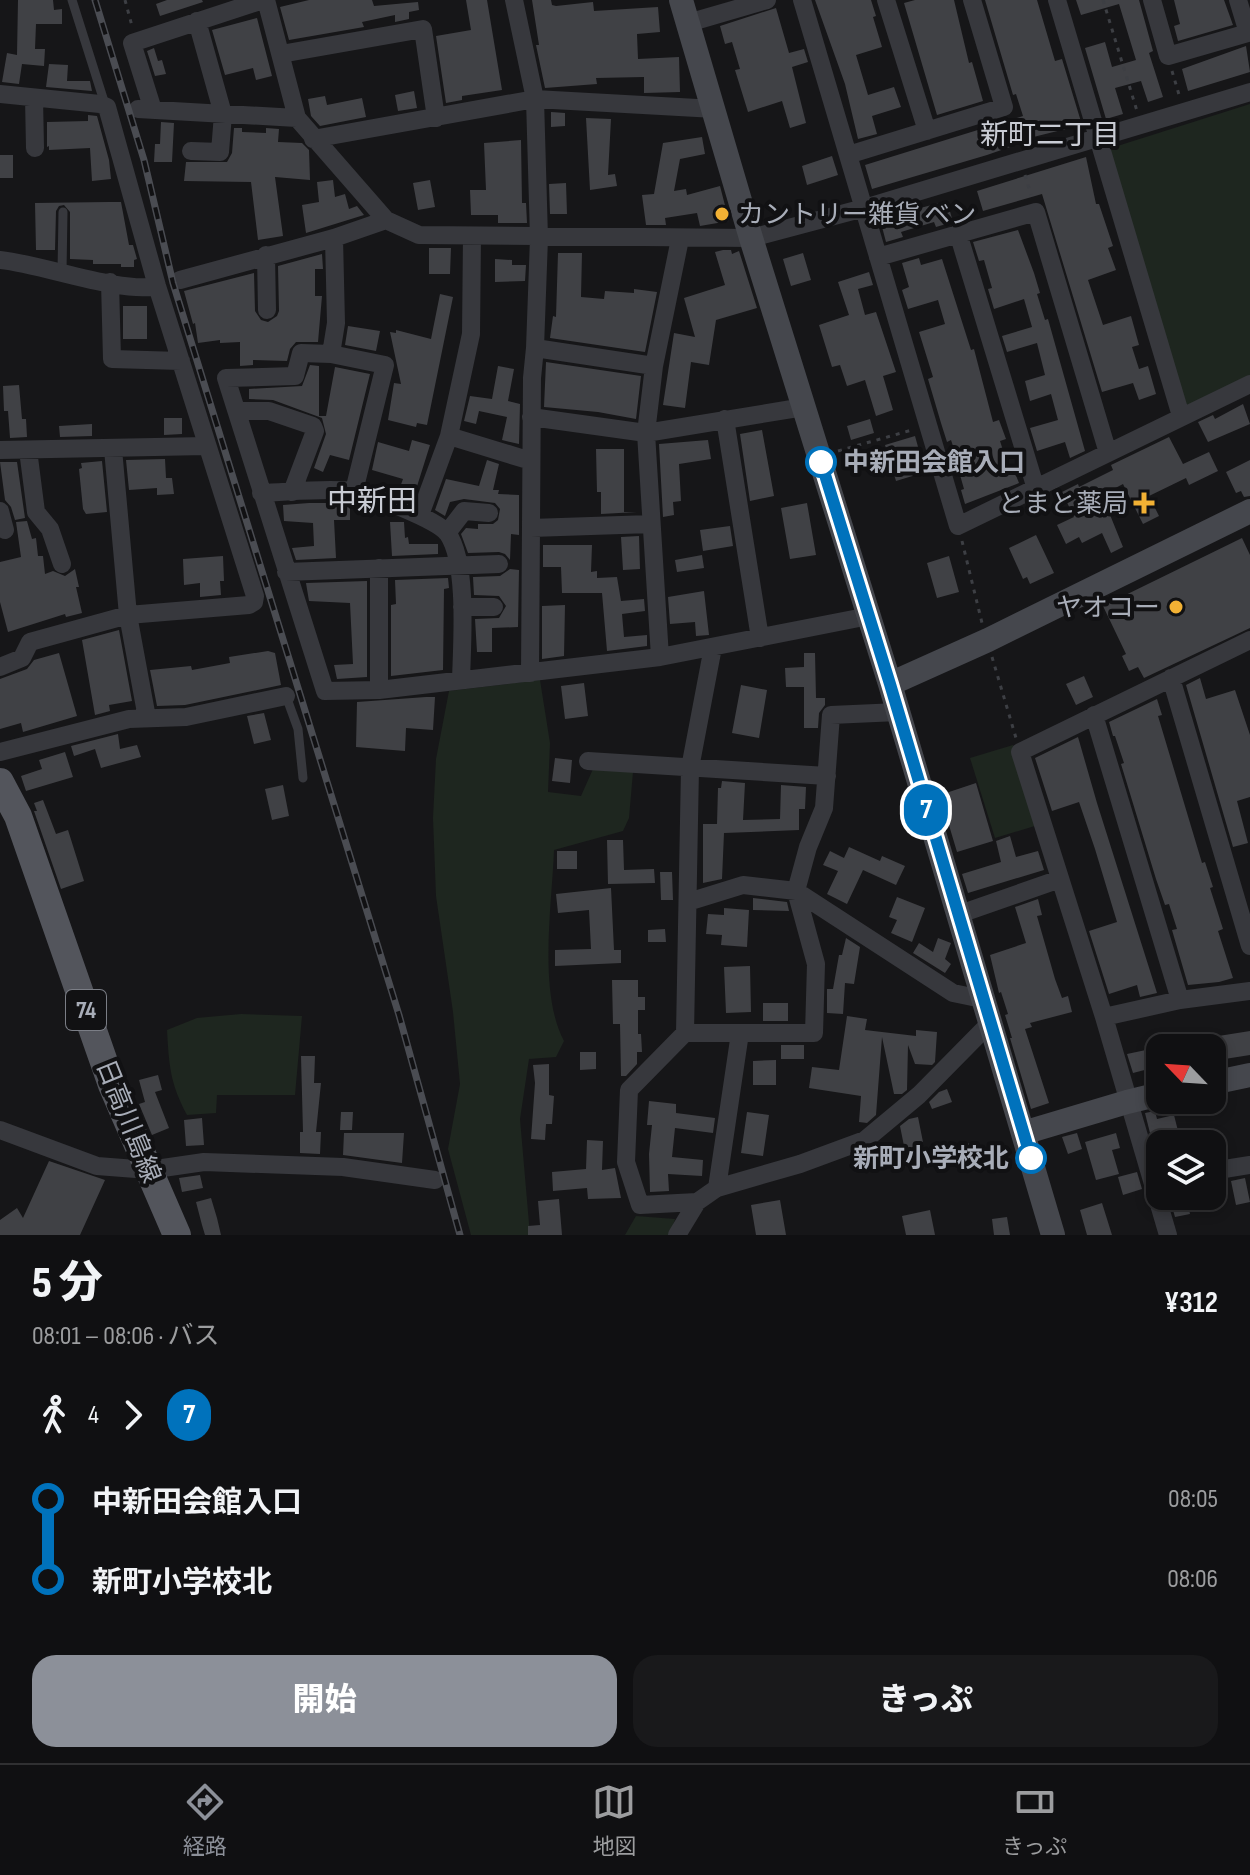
<!DOCTYPE html>
<html lang="ja">
<head>
<meta charset="utf-8">
<style>
	body { margin:0; font-family:"Sofia Sans Condensed","Noto Sans JP",sans-serif; background:#19191b; color:#f1f3f6; height:100vh; display:flex; flex-direction:column; font-size:30px; white-space:nowrap }
	* { box-sizing:border-box; margin:0 }
	p { font-size:26px; color:#9c9d9f }
	.icon { flex:none; width:44px; height:44px; fill:none; stroke:currentColor; stroke-width:2; stroke-linecap:round; stroke-linejoin:round }
	.map { position:relative; height:1235px; overflow:hidden }
	.panel { display:flex; flex-direction:column; background:#101012; flex:1 }
	.panel>* { flex:none }
	.badge { padding:0 16px; border-radius:26px; font-size:28px; line-height:52px }
	.needle { width:52px; rotate:295deg }
	.tools { position:absolute; left:1146px; top:1034px; display:grid; gap:16px }
	.tools a { display:grid; place-items:center; width:80px; height:80px; border-radius:16px; background:#101012; box-shadow:0 4px 12px #0003,0 0 0 2px #303032; font-size:40px }
	.map>.badge { position:absolute; translate:-50% -50%; box-shadow:0 0 0 4px #fff }
	.legs { display:flex; align-items:center; gap:12px; height:88px; padding:0 32px; font-size:26px }
	.legs p { margin-inline-start:auto }
	.overview { display:flex; align-items:center; justify-content:space-between; height:136px; padding:0 32px }
	h1 { font-size:44px; font-weight:800; line-height:60px }
	.action { display:flex; gap:16px; margin-top:auto; padding:16px 32px }
	.action a { flex:1; height:92px; border-radius:24px; background:#8c9099; color:#fff; font-size:32px; font-weight:800; line-height:92px; text-align:center }
	.action a+a { background:#19191b; color:#f1f3f6 }
	ul { padding:0 32px; list-style:none }
	li { display:flex; align-items:center; gap:28px; height:80px; font-size:30px }
	li i { display:grid; place-items:center; width:12px; height:100%; margin:0 10px; background:currentColor }
	li i::after { content:''; width:20px; height:20px; margin:-10px; border:6px solid; border-radius:50%; background:#101012 }
	li p { margin-inline-start:auto }
	li:first-child i { background:linear-gradient(#0000 50%,currentColor 0) }
	li:last-child i { background:linear-gradient(currentColor 50%,#0000 0) }
	.dock { display:flex; justify-content:space-around; align-items:center; height:112px; border-top:2px solid #303032; background:#101012; font-size:22px; color:#9c9d9f }
	.dock a { display:grid; justify-items:center; gap:4px }
	.dock .active { color:#8c9099 }
	.map>svg:first-child { display:block }
	.green { fill:#1e261f }
	.building { fill:#404145 }
	.lines { fill:none; stroke-linecap:round; stroke-linejoin:round }
	.path { stroke:#3d3f44; stroke-width:3; stroke-dasharray:4 6; stroke-linecap:butt }
	.lane { stroke:#37383d; stroke-width:9 }
	.street { stroke:#37383d; stroke-width:18 }
	.secondary { stroke:#45474d; stroke-width:24 }
	.primary { stroke:#53555c; stroke-width:28 }
	.rail-casing { stroke:#4a4c52; stroke-width:7 }
	.rail { stroke:#111113; stroke-width:4; stroke-dasharray:12; stroke-linecap:butt }
	.line-1-casing { stroke:#fff; stroke-width:18 }
	.line-1 { stroke:#0072bc; stroke-width:12 }
	.poi-dot { fill:#f2b134; stroke:#111113; stroke-width:3 }
	.stop-1-dot { fill:#fff; stroke:#0072bc; stroke-width:4 }
	.labels { text-anchor:middle; stroke-width:8; stroke-linejoin:round; paint-order:stroke }
	.shield { fill:#111113; stroke:#7b7e86; stroke-width:2 }
	.shield-label { font-size:24px; font-weight:bold; fill:#a8adb8 }
	.poi-label { font-size:26px; fill:#a8adb8; stroke:#111113; text-anchor:end }
	.stop-label { font-size:26px; font-weight:bold; fill:#a8adb8; stroke:#111113; text-anchor:start }
	.street-label { font-size:26px; fill:#a8adb8; stroke:#111113 }
	.neighbourhood-label { font-size:28px; fill:#c9ccd4; stroke:#111113 }
	.quarter-label { font-size:30px; fill:#c9ccd4; stroke:#111113 }
</style>
</head>
<body>
<div class="map">
<svg width="1250" height="1235" viewBox="0 0 1250 1235">
	<rect width="100%" height="100%" fill="#161618"/>
	<path class="green" d="M1250,104V376L1186,406L1108,149Z
		M540,680L550,743L548,792L581,796L593,769L633,772L629,818L623,831L554,850C552,905 538,992 564,1041L556,1057L529,1059L520,1119L530,1235H471L448,1149L460,1084L453,1012L436,896L433,818L436,759L449,691Z
		M1013,745L1038,825L995,838L970,758Z
		M241,1014L302,1016L295,1095H217L216,1113L187,1115C170,1083 169,1065 167,1030L197,1018Z
		M636,1216L675,1219L670,1235H625Z"/>
	<path class="building" d="M18,0H53L54,10L62,9V24H36L35,49H45L44,66L22,64L19,84L2,82L7,53L17,55Z
		M167,0H202L203,2L160,16L156,4Z
		M309,0H372L374,6L418,2L419,10L409,12V19L395,22V15L362,22L364,27L289,40L280,7Z
		M466,0H487L502,90L462,96V100L446,103L436,36L471,30Z
		M532,0H551L552,5L556,6L593,2L594,11L658,7L660,32L637,34L638,59L679,57L680,92L644,93V77L596,78L597,84L545,88L536,45H539Z
		M815,0H871L876,16L873,17L882,47L856,55L868,95L894,87L901,107L872,116L877,134L858,139L845,84Z
		M915,0H954L969,63L972,62L983,101L937,115L904,3Z
		M985,0H1037L1055,61L1062,59L1082,125L1009,143L1010,147L987,155L872,189L865,165L1023,116L1016,94L1013,95Z
		M1076,0H1139L1153,51L1149,53L1163,97L1148,102L1141,81L1115,88L1123,114L1106,119L1085,48L1105,42L1112,67L1136,60L1119,4L1081,15Z
		M1174,0H1224L1233,25L1178,41L1174,26L1180,24Z
		M776,8L789,53L804,49L808,62L792,67L806,123L790,128L782,101L748,112L735,70L740,69L732,42L725,44L720,26Z
		M257,18L272,76L256,80L253,68L225,75L212,30Z
		M1246,46L1250,72L1188,91L1182,69Z
		M154,48L158,61L162,60L166,74L155,76L147,51Z
		M49,64L68,65L67,81H90L92,91L46,87Z
		M414,91L417,108L398,111L395,95Z
		M325,96L327,105L362,98L366,117L320,126L311,116L308,99Z
		M551,112L565,113V126L551,127Z
		M88,115L97,116L109,160L111,179L92,181L90,148L49,150V146L47,147V122L88,121Z
		M586,118L611,119L608,175L615,174L617,186L590,190Z
		M161,122L174,123L172,162H154L155,144H160Z
		M234,128H242V132L266,133V128L279,129L278,142L302,143L309,150L310,180L275,177L283,236L258,240L251,182L184,181L186,162H227L232,153Z
		M702,137L705,154L680,159L674,191L686,189L687,195L720,186L729,221L700,226L697,213L665,218L666,225H646L642,195L654,194L663,143Z
		M521,140L522,203H526L527,223H498V215H471L470,190H486L484,143Z
		M0,155H13V178H0Z
		M832,156L838,175L807,185L802,166Z
		M1086,157L1096,204H1099L1113,246L1108,248L1116,270L1088,280L1103,325L1131,316L1139,345L1132,347L1139,369L1148,366L1156,394L1139,400L1133,383L1102,392L1042,194L983,211L977,191Z
		M333,180L335,197L345,194L349,209L357,206L364,215L306,233L302,205L319,202L317,182Z
		M430,180L435,207L418,210L413,183Z
		M566,183L567,214H550L549,184Z
		M947,201L953,222L936,227L934,222L901,232L903,237L886,242L881,223L906,215L905,212Z
		M108,202H121L129,245H133L137,259L134,260V267H121V264H93V260L70,259V212L64,205L59,206L56,211L55,250H36L35,203Z
		M1018,230L1034,273L1040,293L1037,294L1045,320L1048,319L1085,451L1070,458L1065,442L1037,451L1030,428L1058,420L1051,394L1030,401L1025,381L1045,375L1037,343L1007,352L1002,336L1032,327L1024,299L994,309L988,289L992,288L984,260L979,261L973,242Z
		M429,248H451L450,274H429Z
		M723,250H731L732,254L739,251L757,308L716,320L709,365L691,362L685,408L663,405L674,333L695,337L684,298L725,285L715,252Z
		M558,253H582L581,297L604,299L605,291L634,293V289L657,292L645,352L550,338L553,316L556,317Z
		M803,253L811,280L791,286L783,259Z
		M322,254L323,269H315V296H322L318,342H296L290,349L287,361L253,360V365L240,366V342L220,343V340L198,343L195,323L193,324L184,291L254,273L255,311L261,320L268,322L277,316L279,311L278,266Z
		M919,258L921,265L942,259L971,350L974,349L993,422L999,420L1006,439L1000,441L1009,469L1013,468L1019,483L965,504L961,490L964,489L958,468L960,467L951,440L947,442L941,423L928,379L933,377L919,332L945,324L938,300L908,309L902,290L909,287L902,263Z
		M495,259L512,260V265H526L525,281L495,282Z
		M869,272L873,285L858,289L865,315L876,312L896,372L883,376L893,410L876,416L865,380L847,386L840,365L832,367L819,325L849,315L838,282Z
		M440,294L453,297L427,425L417,423L416,427L388,420L394,383L401,384L390,332L396,333V330L431,339Z
		M123,306H147V339H123Z
		M348,326L380,331L376,351L345,345Z
		M546,362L641,376L636,419L598,412L544,407Z
		M310,365L319,366V416H326L335,367L370,374L349,460L330,455L323,472L314,468L326,434L322,418L273,400L249,399V389L302,386Z
		M498,366L514,369L508,401L520,404L519,444L502,440L507,417L479,411L476,424L464,421L470,396L492,399Z
		M19,385L22,419H26L27,437L10,438L8,411H4L3,386Z
		M1243,404L1250,424L1208,442L1198,422L1213,415L1215,419Z
		M164,418H182V434L164,435Z
		M870,419L874,433L851,440L847,426Z
		M92,424V436L60,437L59,426Z
		M762,430L774,496L750,501L740,434Z
		M915,436L920,454L924,453L929,471L896,481L885,445Z
		M1169,437L1183,464L1209,452L1218,471L1189,485L1186,478L1149,496L1159,516L1143,524L1123,484L1102,495L1123,547L1111,553L1102,533L1082,543L1079,537L1066,544L1057,525L1074,517L1062,492L1078,484L1079,487L1113,470L1111,465Z
		M412,440L430,445L413,499L398,493L403,479L372,470L378,442L409,451Z
		M708,440L711,459L679,464L681,501L673,502L674,515L663,517L659,444Z
		M596,449H624V512H637L601,514V492H597Z
		M165,459L166,478H172L174,494L157,495V488L129,490L126,460Z
		M487,460L499,464L493,490H499L498,494L519,495V535L511,534L510,560L505,554L499,552L468,553L461,534L466,528L478,529V524H493L498,520L500,509L495,503L464,499L450,502L445,516L435,510L446,479L479,486Z
		M1250,460V496L1244,497L1241,491L1236,493L1226,472Z
		M102,461L107,512L86,514L83,509L79,469L82,468L81,463Z
		M0,462H17L25,518L15,520L11,507L5,500Z
		M309,503H350V520H334L336,558L296,560L292,548L314,546L313,523L284,521L283,505Z
		M807,503L816,555L790,559L781,508Z
		M27,521L32,539L36,538L38,556H43L45,574L53,571L65,576L75,569L79,587H76L82,613L66,617L65,614L8,632L0,602V562L21,557L16,522Z
		M390,522H404L405,538L408,537L409,544H438V554L392,556Z
		M730,526L733,546L703,551L700,530Z
		M1036,535L1054,573L1030,584L1027,577L1023,579L1009,548Z
		M639,536L640,569L623,570L621,537Z
		M1242,538L1250,555V628L1144,678L1138,667L1129,671L1122,656L1126,654L1103,606Z
		M543,545H592L591,572L597,571V578L617,577L621,601L644,599L645,611L622,614L624,637L647,635V646L607,651L602,593H562L561,567H543Z
		M702,555L704,568L677,572L675,560Z
		M223,556L224,581H220L221,595L200,597V583L184,585L183,559Z
		M949,556L959,592L937,598L927,563Z
		M510,569L519,570L518,627L492,628V652H477L475,619L499,618L506,606L499,596L474,595L473,577L500,576Z
		M448,578L449,588L444,589L443,670L391,676V605L396,604L395,580Z
		M367,581V677L337,679L334,665L353,664L350,603L309,601L306,583Z
		M704,591L709,635L696,636L695,622L670,624L668,597Z
		M565,605L564,656L542,659V606Z
		M119,630L132,701L109,705L110,711L95,715L82,640Z
		M268,651L275,653L281,685L185,705L157,706L150,670L191,666L192,670L230,663L229,657Z
		M59,653L77,716L23,732L21,723L0,729V679L27,669L34,660Z
		M804,653H815L816,698H825V705L819,713L818,728H804V687H786L785,668L804,667Z
		M1084,676L1093,697L1076,705L1066,684Z
		M1200,678L1206,699L1235,690L1250,735V797L1237,801L1248,843L1233,847L1186,685Z
		M584,683L588,716L565,719L561,686Z
		M741,685L767,690L759,738L732,733Z
		M426,697H435L433,730L406,728L405,751L356,747L357,702Z
		M1157,699L1162,715L1158,716L1202,863L1205,862L1213,887L1210,888L1223,929L1218,931L1233,978L1219,982L1188,985L1172,930L1177,929L1169,904L1165,905L1156,879L1121,764L1124,763L1115,736H1113L1109,722Z
		M264,713L271,740L254,744L247,716Z
		M118,734L120,749L137,745L141,757L101,768L95,749L74,756L71,746Z
		M1078,737L1097,803L1157,993L1140,997L1137,985L1109,994L1089,931L1117,922L1095,849L1079,802L1052,811L1035,758Z
		M65,752L73,777L26,791L21,776L42,769L39,760Z
		M555,758L572,760L570,783L552,781Z
		M722,781L745,783L743,820L780,819L781,785L806,787L805,809H799V830L724,833L722,879L703,883V824H717L718,788H721Z
		M976,783L993,841L957,852L940,795Z
		M283,785L289,816L272,820L265,789Z
		M43,800L56,834L68,830L84,881L61,889L34,811H37L34,803Z
		M1010,836L1016,857L1038,851L1044,870L968,893L962,874L1001,862L996,841Z
		M607,840H623L624,870L654,869L655,883L608,884Z
		M849,847L880,861L882,856L905,866L896,885L863,870L847,904L827,894L838,871L823,865L830,851L844,858Z
		M557,851H577V869H557Z
		M660,872H672L673,900H661Z
		M611,888L614,950H621V963L555,966V950L591,949L589,910L558,913L556,894Z
		M897,897L925,908L912,942L891,933L897,920L889,917Z
		M753,898L787,902L789,911L753,910Z
		M1038,899L1042,915L1037,916L1055,979L1062,998L1068,996L1072,1012L1030,1023L1032,1027L1025,1029L1049,1103L1031,1109L1010,1038H1012L1005,1015L1008,1014L1001,992L999,993L990,955L1026,943L1015,907Z
		M724,908L749,910L747,947L721,945L722,935L706,934L708,914L724,915Z
		M665,929L666,942H648V930Z
		M846,938L860,947L854,984L845,983L843,1014L827,1013V989H833L839,955H842Z
		M938,938L951,943L945,959L951,964L945,973L913,953L919,943L933,952Z
		M750,966L751,1012L726,1013L724,967Z
		M612,980H638V997H645V1010H638V1034H641L642,1052H637V1064L626,1076H621L620,1024H613Z
		M763,1003H788V1021H763Z
		M847,1016L867,1019L865,1030L916,1036V1030L937,1032L935,1062L932,1065L915,1064L908,1045L907,1090L902,1094H894L882,1037L876,1115L867,1123L859,1122L861,1096L809,1088L812,1067L839,1070Z
		M1250,1031V1055L1212,1061V1048H1188L1187,1041Z
		M781,1045H804V1059H781Z
		M1160,1047V1066L1133,1073L1127,1054Z
		M580,1052H596V1069L580,1070Z
		M301,1056H315L314,1083H321L316,1132H321L320,1154L300,1153V1132H303Z
		M776,1060V1085H753V1061Z
		M549,1064V1095L554,1096L552,1124H546L545,1140L531,1139L535,1083L533,1065Z
		M158,1075L162,1090L155,1092L169,1128L152,1135L139,1104L145,1102L139,1080Z
		M947,1089L952,1102L932,1109L929,1102L939,1092Z
		M649,1101L676,1104V1113L715,1118L713,1133L675,1128L672,1157L703,1160L702,1176L668,1174L669,1191L650,1192L649,1154L652,1125H647Z
		M1155,1111L1157,1119L1174,1115L1179,1135L1164,1138L1162,1130L1150,1133L1145,1113Z
		M341,1112H353L352,1130H340Z
		M747,1112L769,1115L763,1156L741,1153Z
		M918,1117L926,1157L915,1160L913,1150L905,1151L900,1126L909,1119Z
		M202,1118L204,1145L186,1146L184,1120Z
		M344,1133H404L402,1163L343,1155Z
		M1077,1133L1082,1149L1068,1154L1062,1137Z
		M1116,1133L1120,1148L1112,1150L1119,1174L1096,1180L1085,1142Z
		M587,1140L603,1141L602,1170L615,1168L621,1198L588,1199L587,1188L553,1191L552,1172L586,1169Z
		M971,1143L974,1160L960,1163L957,1146Z
		M49,1161L105,1180L80,1235H0V1220L17,1208L23,1218Z
		M1137,1172L1142,1189L1123,1195L1118,1177Z
		M200,1175L203,1188L182,1192L179,1178Z
		M1245,1178L1250,1202L1236,1205L1231,1181Z
		M1169,1196H1186L1190,1214L1175,1217Z
		M211,1198L217,1218L221,1235H205L202,1225L196,1202Z
		M559,1199L562,1235H528V1226L540,1225L538,1201Z
		M780,1200L786,1235H756L751,1205Z
		M1102,1203L1112,1235H1087L1080,1210Z
		M930,1210L935,1235H906L902,1216Z
		M1007,1217L1010,1235H994L992,1219Z"/>
	<g class="lines">
		<path class="path" d="M125,0L132,26
			M1103,0L1137,111
			M1172,71L1180,98
			M1008,122L1016,145
			M1025,175L1031,195
			M838,451L912,430
			M962,541L982,623
			M992,657L1016,738"/>
		<path class="lane" d="M72,0L103,98L100,104
			M62,272L63,212
			M286,696L298,729L303,778"/>
		<path class="street" d="M266,0L297,118L386,220L419,235L751,238L864,208L1250,92
			M514,0L535,99L539,238L535,348L532,378L530,673
			M802,0L958,526L1250,384
			M886,0L927,131
			M1057,0L1181,416
			M1152,0L1168,56L1248,33L1238,0
			M688,23L767,0
			M281,54L423,29L436,118
			M0,94L100,104L107,107L157,286L255,596L254,602L249,605L128,615L30,642L22,658L0,667
			M34,98L35,148
			M138,109L297,118
			M153,110L132,43L263,0
			M313,139L535,99L715,109
			M191,151L220,152L223,114L197,21
			M848,155L1004,107L972,0
			M958,233L1036,489
			M266,255L267,310
			M878,257L1036,212L1108,453
			M0,260C42,264 120,294 157,286
			M180,280L334,238L386,220
			M110,282L112,359L181,361
			M535,348L654,366
			M331,354L336,323L334,238
			M237,411H269L313,426L315,431L292,492
			M531,417L646,433L804,407
			M725,419L760,638
			M449,436L531,461
			M113,449L128,615L147,718
			M0,450L206,446
			M28,450L36,512L50,529L62,564
			M354,491L385,365L331,354L301,353L295,376L226,378L325,691L379,690L660,657L869,616
			M261,493C290,492 324,488 353,491C371,494 438,520 448,534C468,564 462,643 461,680
			M0,511L5,530
			M420,515L449,436L471,334L472,236
			M531,528L651,524
			M447,533L464,511L489,513
			M379,568V690
			M286,572L499,564
			M462,607H494
			M660,657L646,433L654,366L680,239
			M1171,678L1250,946
			M1094,715L1180,1000
			M0,752L129,719L186,717L286,696
			M588,761L827,776
			M688,902L743,885L796,891L953,993L982,999
			M957,915L1060,879
			M1104,1017L1180,1000L1250,991
			M685,1033H814L816,964L796,891L808,847L824,808L831,715L898,712
			M0,1130L97,1166L149,1170L204,1162L343,1167L435,1180
			M1212,1171L1250,1165
			M717,1188L740,1033
			M697,1202L640,1205L626,1162L629,1090L685,1033L690,768L713,647
			M677,1235L697,1202L717,1188L800,1164L865,1140L919,1095L990,1023
			M1168,1235L1104,1017L1020,752L1250,640"/>
		<path class="secondary" d="M681,0L751,238L890,684L1053,1235
			M890,684L988,640L1250,511
			M1212,1083L1250,1075
			M1023,1133L1127,1102L1160,1094"/>
		<path class="primary" d="M0,782L18,816L112,1085L177,1235"/>
		<g class="rail-casing">
			<path id="rail" d="M95,0L144,160L173,283L399,1015L460,1235"/>
		</g>
		<use href="#rail" class="rail"/>
	</g>
	<g class="lines">
		<g class="line-1-casing">
			<path id="line-1" d="M821,462L890,684L1031,1158"/>
		</g>
		<use href="#line-1" class="line-1"/>
	</g>
	<g class="poi-dot">
		<circle cx="722" cy="214" r="8"/>
		<path d="M1140 491h8v8h8v8h-8v8h-8v-8h-8v-8h8z"/>
		<circle cx="1176" cy="607" r="8"/>
	</g>
	<g class="stop-1-dot">
		<circle cx="821" cy="462" r="14"/>
		<circle cx="1031" cy="1158" r="14"/>
	</g>
	<g class="labels">
		<rect class="shield" x="66" y="990" width="40" height="40" rx="6"/>
		<g class="shield-label">
			<text x="86" y="1018">74</text>
		</g>
		<g class="poi-label">
			<text x="738" y="223" text-anchor="start">カントリー雑貨 ベン</text>
			<text x="1128" y="512">とまと薬局</text>
			<text x="1160" y="616">ヤオコー</text>
		</g>
		<g class="stop-label">
			<text x="843" y="471">中新田会館入口</text>
			<text x="1009" y="1167" text-anchor="end">新町小学校北</text>
		</g>
		<g class="street-label">
			<text transform="translate(129 1121) rotate(68)" y="9">日高川島線</text>
		</g>
		<g class="neighbourhood-label">
			<text x="1050" y="144">新町二丁目</text>
		</g>
		<g class="quarter-label">
			<text x="372" y="511">中新田</text>
		</g>
	</g>
</svg>
<div class="tools">
<a><svg class="needle" viewBox="-14 -14 28 28"><path d="M0-13l5 13h-10z" fill="#e53935"/><path d="M0 13l5-13h-10z" fill="#9c9d9f"/></svg></a>
<a><svg class="icon" aria-label="layers" viewBox="0 0 24 24"><path d="M12 4l9 5-9 5-9-5zM3 14l9 5 9-5"/></svg></a>
</div>
<b class="badge" style="left:926px;top:810px;background:#0072bc;color:#fff">7</b>
</div>
<section class="panel">
<div class="overview"><div><h1>5 分</h1><p>08:01 – 08:06 · バス</p></div><b>¥312</b></div>
<div class="legs"><svg class="icon" aria-label="walk" viewBox="0 0 24 24"><circle cx="13" cy="4" r="2"/><path d="M13 8l-2 6 4 7M11 14l-3 7M7 12l3-4h3l4 4"/></svg>4<svg class="icon" aria-label="forward" viewBox="0 0 24 24"><path d="M9 5l7 7-7 7"/></svg><b class="badge" style="background:#0072bc;color:#fff">7</b></div>
<ul>
<li><i style="color:#0072bc"></i><b>中新田会館入口</b><p>08:05</p></li>
<li><i style="color:#0072bc"></i><b>新町小学校北</b><p>08:06</p></li>
</ul>
<div class="action"><a>開始</a><a>きっぷ</a></div>
</section>
<nav class="dock">
<a class="active"><svg class="icon" aria-label="directions" viewBox="0 0 24 24"><path d="M12 3l9 9-9 9-9-9zM9 14v-3h6M13 9l2 2-2 2"/></svg>経路</a>
<a><svg class="icon" aria-label="map" viewBox="0 0 24 24"><path d="M3 6l6-2 6 2 6-2v14l-6 2-6-2-6 2zM9 4v14M15 6v14"/></svg>地図</a>
<a><svg class="icon" aria-label="tickets" viewBox="0 0 24 24"><path d="M3 7h18v10H3zM15 7v10"/></svg>きっぷ</a>
</nav>
</body>
</html>
